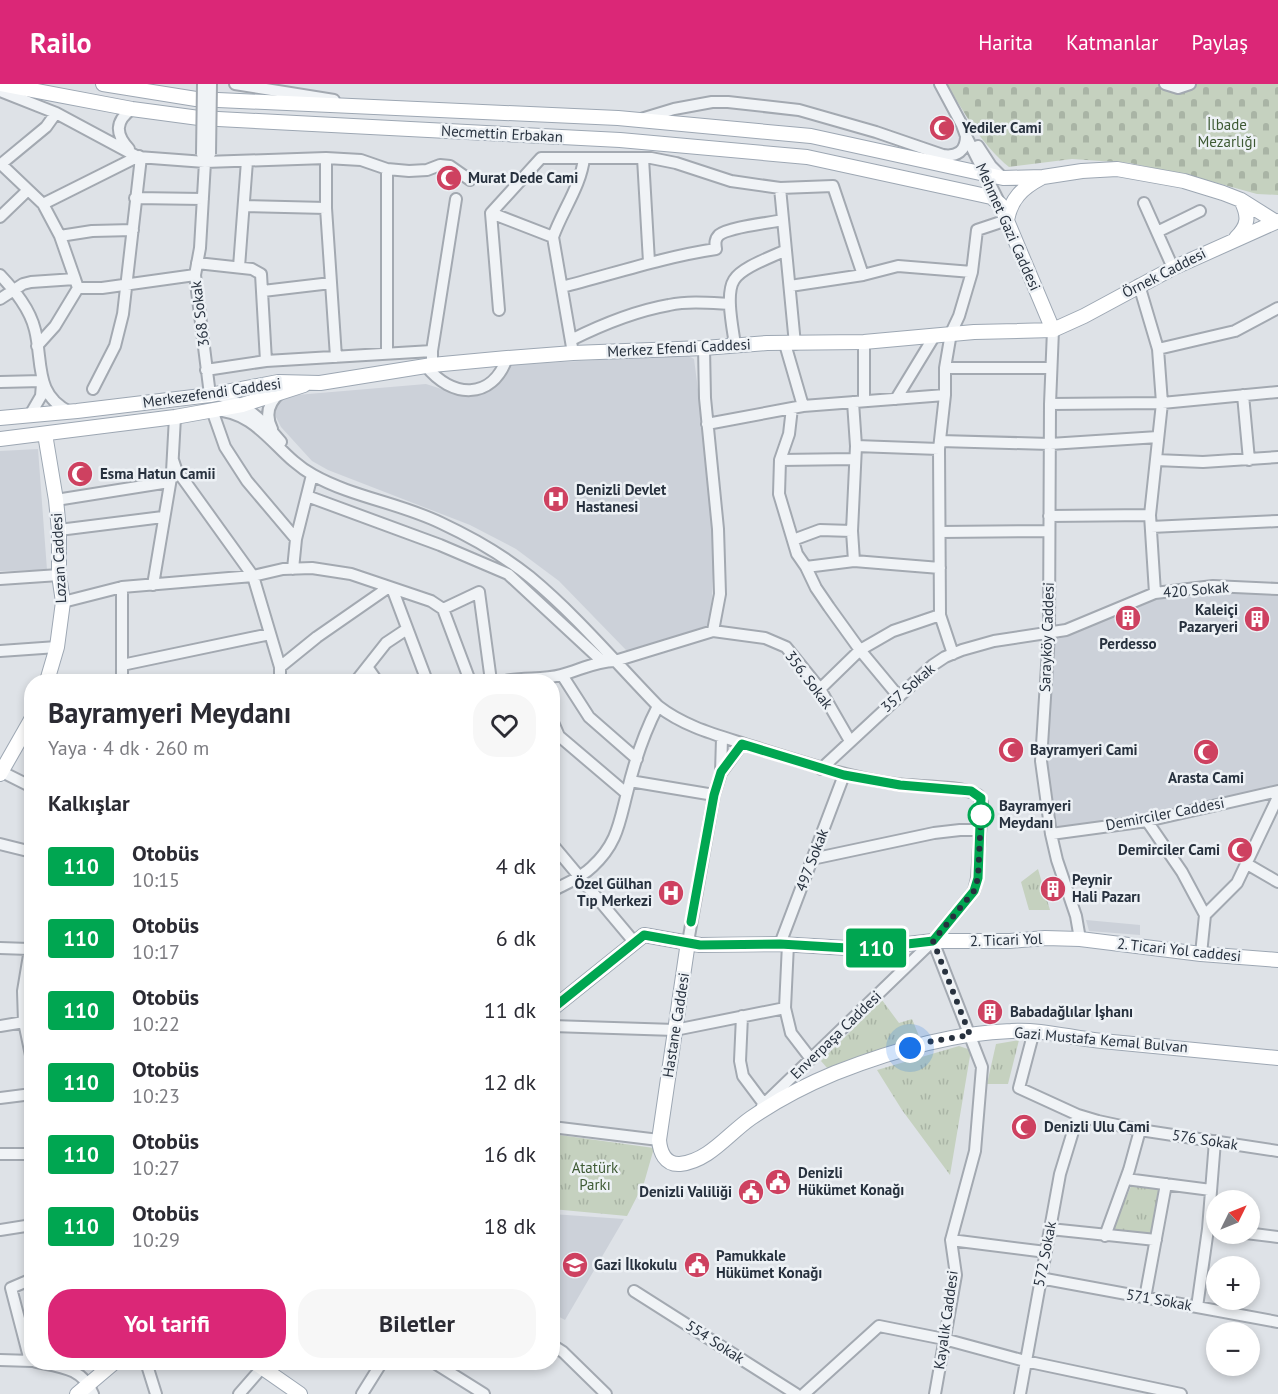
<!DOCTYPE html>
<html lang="tr">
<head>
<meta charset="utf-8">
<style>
	body { margin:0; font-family:"PT Sans",sans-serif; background:#f7f7f7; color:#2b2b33; height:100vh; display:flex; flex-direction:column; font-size:22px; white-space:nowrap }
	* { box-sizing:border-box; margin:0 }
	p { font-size:20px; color:#7c7c81 }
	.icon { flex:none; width:33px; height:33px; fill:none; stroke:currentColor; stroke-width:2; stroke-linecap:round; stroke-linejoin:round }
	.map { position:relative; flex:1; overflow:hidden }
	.side { position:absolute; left:24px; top:590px; width:536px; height:696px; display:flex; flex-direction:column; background:#fff; border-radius:24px; box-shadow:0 3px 9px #0003 }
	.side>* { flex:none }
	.badge { padding:0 12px; border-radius:4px; font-size:21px; line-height:39px }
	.needle { width:39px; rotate:47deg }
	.fabs { position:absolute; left:1206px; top:1106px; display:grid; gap:12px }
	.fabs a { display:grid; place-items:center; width:54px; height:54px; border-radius:50%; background:#fff; box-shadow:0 3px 9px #0003; font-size:30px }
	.you { position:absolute; width:30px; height:30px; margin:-15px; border:4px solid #fff; border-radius:50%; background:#1a73e8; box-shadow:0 0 0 9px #1a73e833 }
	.map>.badge { position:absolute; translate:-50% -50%; box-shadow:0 0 0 3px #fff }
	h2 { padding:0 24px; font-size:22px; line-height:54px }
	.round { display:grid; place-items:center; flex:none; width:63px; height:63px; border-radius:24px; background:#f7f7f7 }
	.summary { display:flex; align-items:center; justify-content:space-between; height:102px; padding:0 24px }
	h1 { font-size:28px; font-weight:600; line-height:45px }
	.cta { display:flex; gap:12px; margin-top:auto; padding:12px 24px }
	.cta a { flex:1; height:69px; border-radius:24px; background:#db2777; color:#fff; font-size:24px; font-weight:600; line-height:69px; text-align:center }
	.cta a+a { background:#f7f7f7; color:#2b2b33 }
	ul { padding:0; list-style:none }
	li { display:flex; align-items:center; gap:18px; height:72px; padding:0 24px }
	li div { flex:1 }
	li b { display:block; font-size:22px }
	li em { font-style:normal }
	li .badge { min-width:66px; font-weight:700; text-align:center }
	header { display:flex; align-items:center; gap:36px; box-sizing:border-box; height:84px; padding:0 30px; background:#db2777; color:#fff }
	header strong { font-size:28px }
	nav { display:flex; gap:33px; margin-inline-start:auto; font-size:21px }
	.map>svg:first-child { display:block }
	.built { fill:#ccd1d9 }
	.grass { fill:url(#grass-tufts) }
	.cemetery { fill:url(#cemetery-stones) }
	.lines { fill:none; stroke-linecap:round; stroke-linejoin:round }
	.minor-casing { stroke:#a3a9b1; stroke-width:14 }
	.major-casing { stroke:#9da7b3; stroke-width:16 }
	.minor { stroke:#f0f3f6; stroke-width:10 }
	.major { stroke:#fff; stroke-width:14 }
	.minor-bridge-casing { stroke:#a3a9b1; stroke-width:14; stroke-linecap:butt }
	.minor-bridge { stroke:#f0f3f6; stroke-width:10 }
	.line-casing { stroke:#fff; stroke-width:14 }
	.line { stroke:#00a651; stroke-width:9 }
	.walk { stroke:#27313e; stroke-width:6; stroke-dasharray:0 10.8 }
	.stop-dot { fill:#fff; stroke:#00a651; stroke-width:3 }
	.labels { text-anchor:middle; stroke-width:5; stroke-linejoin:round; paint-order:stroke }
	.park-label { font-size:15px; fill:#3e5a34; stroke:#edf1f5 }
	.poi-label { font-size:15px; font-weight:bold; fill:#27313e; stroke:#edf1f5; text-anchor:start }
	.street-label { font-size:15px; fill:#27313e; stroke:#edf1f5 }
	.stop-label { font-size:15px; font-weight:bold; fill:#27313e; stroke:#edf1f5; text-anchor:start }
</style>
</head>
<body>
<header>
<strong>Railo</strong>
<nav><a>Harita</a><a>Katmanlar</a><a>Paylaş</a></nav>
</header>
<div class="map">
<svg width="1278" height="1310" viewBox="0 0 1278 1310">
	<defs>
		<pattern id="grass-tufts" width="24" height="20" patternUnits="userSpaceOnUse" patternTransform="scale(1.5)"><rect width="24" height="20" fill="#c5d1bf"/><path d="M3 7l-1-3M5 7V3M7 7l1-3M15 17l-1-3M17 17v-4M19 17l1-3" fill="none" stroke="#a9b4a5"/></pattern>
		<pattern id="cemetery-stones" width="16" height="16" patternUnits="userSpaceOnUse" patternTransform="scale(1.5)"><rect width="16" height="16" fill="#c5d1bf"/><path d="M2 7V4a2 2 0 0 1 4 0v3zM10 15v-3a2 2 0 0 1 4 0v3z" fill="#a9b4a5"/></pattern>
	</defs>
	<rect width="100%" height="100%" fill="#dee2e7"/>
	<path class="built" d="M687,271L694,275L715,437L711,537L709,541L630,568L626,566L559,497L516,465L470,441L328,386L312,377L281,343L275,331L276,322L285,312L426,300L454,309L472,310L509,281Z
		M38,365L47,486L0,487V367Z
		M1200,502L1278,506V707L1051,750L1041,677L1051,553L1120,524Z
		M1086,836L1140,841V851L1089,847Z
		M552,1130L624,1135L565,1236L552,1229Z"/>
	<path class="grass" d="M1038,785L1050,826H1029L1021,798Z
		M882,916L899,939L912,935L919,952L828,985L821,977Z
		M1019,956L1008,1000H987L996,960Z
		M959,962L971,966L950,1091L902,1026L877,986Z
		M552,1050L654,1064L644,1099L627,1132L552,1125Z
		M1132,1100L1160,1105L1153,1151L1112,1147Z"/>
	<path class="cemetery" d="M947,0H1278V111L1257,110L1206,96L1130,79L1072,75L1009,83C983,62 964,29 947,0Z"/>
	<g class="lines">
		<g class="minor-casing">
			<path id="minor" d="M235,0L334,16
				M940,0L962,41L966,52L1000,120
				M1165,0L1178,4L1190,0
				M0,7L56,29L138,73L205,78L326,74L361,76L387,85L409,87L427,86L440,81L450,82L470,96
				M641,35L674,25L712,18H728L799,26L876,48L943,71C957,73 966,67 966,52
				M978,62L991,82L1003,94
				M129,65C115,50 115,37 132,25
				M326,74V124L336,273
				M643,74L649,178
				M205,78L200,164L195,191L210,311
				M1,80L43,120L60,152L75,195
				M0,81L46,43L56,29
				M780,104L795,260
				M135,114L203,115
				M1144,119L1173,184
				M43,120L139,72
				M244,122L326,124
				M491,129L541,74H651L676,79L731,97L780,104L833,102L863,191
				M0,133L28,106
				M1157,148L1200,127
				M60,152L92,147L133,146
				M197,179L252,185L261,190L266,277
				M239,183L247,77
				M0,191C15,207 30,225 35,246C43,278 34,311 70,328
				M1139,201L1158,265L1162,319L1150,431L1155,509
				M790,202L863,191L898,182L972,188
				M562,203C613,190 663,173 716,165C715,159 715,155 719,151C729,143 769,139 783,136
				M263,207L331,199
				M0,215L23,200L31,198L75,195L77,201
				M499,226L491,129L553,153
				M1053,246L1050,320L1049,550L1041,677L1051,750L1057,776L1076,832L1080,855
				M571,256C601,241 635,227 669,221C689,217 710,219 730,220
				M864,258V317
				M785,260L803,322
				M735,261C733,245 725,210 734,196C742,183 772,173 786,166
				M37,262L55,242L78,204H102L195,191
				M704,264L705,314L718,445L720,510L713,547
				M1158,265L1235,247L1278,224
				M432,267L456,115
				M387,269V85
				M573,269L553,153C562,127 581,102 584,74
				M426,282C451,314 492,317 507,274
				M945,284L951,249L959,232L972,188L977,146L1007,136
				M206,286L266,277L432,267V281
				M0,298L42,297
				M93,305L115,262L123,230L141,73
				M218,311C244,318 264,337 281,358
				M1243,311L1249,376
				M896,315L935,251
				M853,318L856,362L852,447L854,477
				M1050,320L1162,319L1278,308
				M792,324L789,350L780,376L779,410L797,470L806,483L816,504L829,523L860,566L899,613
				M30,331L41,312L42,300
				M707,340L803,322L945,311
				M272,345C265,331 268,319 280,309
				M940,357L1050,360L1158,353
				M856,362L939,365
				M173,376L176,385L253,492L280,583V593L277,597
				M780,376L855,375
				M1156,376L1203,378L1278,373
				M307,412L440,461L508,490L602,577
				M56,416L169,398
				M1049,432L1150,431
				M1151,443L1278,437
				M59,446L163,433
				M940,448L1049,447
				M296,455L247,397L225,363L212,326C260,327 275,370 313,391C352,413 400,419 441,439C471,453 504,472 530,493C577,532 616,579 658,622C686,644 721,652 754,663C802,678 847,693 896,700C918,703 960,701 978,711L982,719L977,794L974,807L933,857L762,1022
				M793,456L820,446L852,447
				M806,483L854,477L940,484
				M293,485L296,455L312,391
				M0,495L59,491
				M153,501L172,388L175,333
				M392,504L427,597
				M63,518L122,503L253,492L283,485L312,484L351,490L431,517L443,525L470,597
				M443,525L479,508L491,597
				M0,567L57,563
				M953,570L940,531L939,365L945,311V284H1051
				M122,581L270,550
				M280,583L317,553L389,503
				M368,584L377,597
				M562,591L589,633L637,675
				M122,597V503
				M356,597L386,559L407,545
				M505,597C524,593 543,596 561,591C580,586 596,577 615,577L713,547L765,554L786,563L820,605L850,657
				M820,605L860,566L893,547L940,531
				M552,636L559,652L626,709
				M821,685L933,581L945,573L962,566L994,557L1066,546L1155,509L1213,502L1278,505
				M2,688L32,703
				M721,689L742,660
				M630,697L714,711
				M1147,737L1182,788L1205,831
				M1051,750L1147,737L1278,707
				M0,760L32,768
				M552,760L635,859
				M812,775L934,749L960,746H980
				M1247,780L1278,798
				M552,807C565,800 581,794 592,783C617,760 619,740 627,709C634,679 644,649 658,622
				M32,853L23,907L24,938L32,976
				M933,857L982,983L975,1067L951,1156L956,1191L935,1310
				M688,858L714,711L721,689L722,654
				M780,860L844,691
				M788,860L785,924L791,949L811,975
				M0,864L29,865
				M1201,870L1205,831L1237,799L1278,713
				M742,932L740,977L743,992L764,1020
				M0,942L24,938L32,933
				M552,942L675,946L785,924
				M1034,947L1019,1004L1078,1031L1098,1037L1140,1046L1278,1067
				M0,1014L32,1010
				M552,1043L659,1056
				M0,1070H32
				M1126,1095L1211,1106
				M30,1141L32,1128
				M1050,1145L1156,1156
				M0,1146L32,1141
				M1246,1149L1278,1153
				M1105,1152L1129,1086L1140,1046
				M951,1156L1046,1168
				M1040,1194L1278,1238
				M634,1207L796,1310
				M1145,1214L1166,1100
				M1197,1223L1208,1145L1215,1057
				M552,1261L563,1268L606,1310
				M0,1276L32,1277
				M30,1277L11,1204L32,1195
				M36,1278C61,1283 83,1284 93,1310
				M146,1278L156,1310
				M433,1278L484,1310
				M239,1310L267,1278
				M362,1310L382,1278
				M804,1310L879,1242L944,1255L1025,1277L1181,1310
				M1020,1310L1060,1090L1078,1031"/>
		</g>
		<g class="major-casing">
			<path id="major" d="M0,0L132,25L199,34L620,56L807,73L991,113L1000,120L1053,246
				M103,0L196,15L618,34L811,52L1003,94L1043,93L1082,87L1117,85L1184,97L1223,109L1241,116L1276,138
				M1007,136C1011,115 1022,104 1041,94
				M1236,154C1249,141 1249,132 1241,116
				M0,334L77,327L210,311L278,298L320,299L432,281L507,274L573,269L704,264L767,259L864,258L974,248L1053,246L1084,232L1173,184L1278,137
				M45,350L56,416L59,446V491L63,518L57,563L47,597
				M0,355L175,333L242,321L304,301
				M0,690L32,634
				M688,858L659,1056C660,1068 665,1081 680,1080C709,1077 728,1050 751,1034C777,1016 806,1001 835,989C891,967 951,949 1011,947C1042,945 1071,954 1102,957C1160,963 1219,968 1278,974
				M552,925L644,851L700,861L780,860L864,865L933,857H1010L1045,854L1080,855L1201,870L1278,876
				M254,1278L300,1310
				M77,1310L115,1278"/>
		</g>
		<use href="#minor" class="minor"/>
		<use href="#major" class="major"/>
		<g class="minor-bridge-casing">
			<path id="minor-bridge" d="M202,70L203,0
				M210,70L211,0"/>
		</g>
		<use href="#minor-bridge" class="minor-bridge"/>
	</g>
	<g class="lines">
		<g class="line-casing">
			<path id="line" d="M552,925L644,851L700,861L780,860L864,865L933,857L974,807L978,794L981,714L971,707L900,701L844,691L742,660L721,688L714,711L691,838"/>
		</g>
		<use href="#line" class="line"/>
		<path class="walk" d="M910,964L928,958L970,951L933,857L974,807L978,794L981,731"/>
	</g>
	<defs>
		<g id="mosque-disc" transform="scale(1.35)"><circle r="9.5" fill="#ce4160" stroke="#edf1f5"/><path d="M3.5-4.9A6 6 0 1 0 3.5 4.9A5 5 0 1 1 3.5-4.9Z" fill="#fff"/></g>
		<g id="hospital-disc" transform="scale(1.35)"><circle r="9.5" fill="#ce4160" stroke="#edf1f5"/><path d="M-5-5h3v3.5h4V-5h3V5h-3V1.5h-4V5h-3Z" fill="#fff"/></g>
		<g id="building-disc" transform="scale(1.35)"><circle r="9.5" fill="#ce4160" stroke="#edf1f5"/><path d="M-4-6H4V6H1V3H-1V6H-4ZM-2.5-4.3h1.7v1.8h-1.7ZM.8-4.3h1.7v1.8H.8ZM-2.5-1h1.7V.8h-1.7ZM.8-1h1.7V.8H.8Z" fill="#fff"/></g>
		<g id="civic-disc" transform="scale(1.35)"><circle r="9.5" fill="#ce4160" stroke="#edf1f5"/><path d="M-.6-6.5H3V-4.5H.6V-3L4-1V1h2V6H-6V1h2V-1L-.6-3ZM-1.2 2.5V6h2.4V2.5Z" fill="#fff"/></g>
		<g id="school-disc" transform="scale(1.35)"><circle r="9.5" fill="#ce4160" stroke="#edf1f5"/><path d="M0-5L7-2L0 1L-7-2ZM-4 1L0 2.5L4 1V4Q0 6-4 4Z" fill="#fff"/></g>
	</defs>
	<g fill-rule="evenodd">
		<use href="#mosque-disc" x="942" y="44"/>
		<use href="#mosque-disc" x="449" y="94"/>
		<use href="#mosque-disc" x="80" y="390"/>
		<use href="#hospital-disc" x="556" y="415"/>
		<use href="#building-disc" x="1128" y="534"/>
		<use href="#building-disc" x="1257" y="535"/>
		<use href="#mosque-disc" x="1011" y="666"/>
		<use href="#mosque-disc" x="1206" y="668"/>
		<use href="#mosque-disc" x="1240" y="766"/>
		<use href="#building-disc" x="1053" y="805"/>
		<use href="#hospital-disc" x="671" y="809"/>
		<use href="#building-disc" x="990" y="928"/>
		<use href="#mosque-disc" x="1024" y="1043"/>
		<use href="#civic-disc" x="778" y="1098"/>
		<use href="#civic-disc" x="751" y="1108"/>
		<use href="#school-disc" x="575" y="1181"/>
		<use href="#civic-disc" x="697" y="1181"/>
	</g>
	<circle class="stop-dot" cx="981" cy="731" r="12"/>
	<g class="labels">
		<g class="park-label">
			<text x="1227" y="46">İlbade<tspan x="1227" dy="17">Mezarlığı</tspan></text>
			<text x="595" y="1089">Atatürk<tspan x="595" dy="17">Parkı</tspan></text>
		</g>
		<g class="poi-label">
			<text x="962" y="49">Yediler Cami</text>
			<text x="468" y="99">Murat Dede Cami</text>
			<text x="100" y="395">Esma Hatun Camii</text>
			<text x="576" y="411">Denizli Devlet<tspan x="576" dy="17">Hastanesi</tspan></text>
			<text x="1238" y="531" text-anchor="end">Kaleiçi<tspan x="1238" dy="17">Pazaryeri</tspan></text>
			<text x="1128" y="565" text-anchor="middle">Perdesso</text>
			<text x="1030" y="671">Bayramyeri Cami</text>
			<text x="1206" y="699" text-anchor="middle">Arasta Cami</text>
			<text x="1220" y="771" text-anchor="end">Demirciler Cami</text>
			<text x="1072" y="801">Peynir<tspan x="1072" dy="17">Hali Pazarı</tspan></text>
			<text x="652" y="805" text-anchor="end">Özel Gülhan<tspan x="652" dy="17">Tıp Merkezi</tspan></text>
			<text x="1010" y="933">Babadağlılar İşhanı</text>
			<text x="1044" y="1048">Denizli Ulu Cami</text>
			<text x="798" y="1094">Denizli<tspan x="798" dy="17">Hükümet Konağı</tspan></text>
			<text x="732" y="1113" text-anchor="end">Denizli Valiliği</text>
			<text x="716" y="1177">Pamukkale<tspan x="716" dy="17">Hükümet Konağı</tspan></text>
			<text x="594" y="1186">Gazi İlkokulu</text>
		</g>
		<g class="street-label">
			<text transform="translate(502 50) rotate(3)" y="5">Necmettin Erbakan</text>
			<text transform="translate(1008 143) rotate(66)" y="5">Mehmet Gazi Caddesi</text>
			<text transform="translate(1164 189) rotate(-27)" y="5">Örnek Caddesi</text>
			<text transform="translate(200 230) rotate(-97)" y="5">368 Sokak</text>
			<text transform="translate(679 264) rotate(-3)" y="5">Merkez Efendi Caddesi</text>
			<text transform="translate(212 309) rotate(-8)" y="5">Merkezefendi Caddesi</text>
			<text transform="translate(59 474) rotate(-93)" y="5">Lozan Caddesi</text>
			<text transform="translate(1196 506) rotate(-5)" y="5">420 Sokak</text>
			<text transform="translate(1047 553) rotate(-88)" y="5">Sarayköy Caddesi</text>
			<text transform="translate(809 596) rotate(53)" y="5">356. Sokak</text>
			<text transform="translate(908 604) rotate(-41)" y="5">357 Sokak</text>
			<text transform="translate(1165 730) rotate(-11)" y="5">Demirciler Caddesi</text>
			<text transform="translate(812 776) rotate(-69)" y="5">497 Sokak</text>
			<text transform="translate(1006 856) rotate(-2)" y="5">2. Ticari Yol</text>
			<text transform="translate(1179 866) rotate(6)" y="5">2. Ticari Yol caddesi</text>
			<text transform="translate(676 941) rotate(-81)" y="5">Hastane Caddesi</text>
			<text transform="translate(836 951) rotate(-44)" y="5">Enverpaşa Caddesi</text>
			<text transform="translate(1101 956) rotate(5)" y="5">Gazi Mustafa Kemal Bulvan</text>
			<text transform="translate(1205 1056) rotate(9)" y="5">576 Sokak</text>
			<text transform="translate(1045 1170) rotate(-79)" y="5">572 Sokak</text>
			<text transform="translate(1159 1216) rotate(10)" y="5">571 Sokak</text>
			<text transform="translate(946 1236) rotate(-82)" y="5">Kayalık Caddesi</text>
			<text transform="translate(715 1258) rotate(33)" y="5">554 Sokak</text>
		</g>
		<g class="stop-label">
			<text x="999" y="727">Bayramyeri<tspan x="999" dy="17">Meydanı</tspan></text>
		</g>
	</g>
</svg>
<div class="fabs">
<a><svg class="needle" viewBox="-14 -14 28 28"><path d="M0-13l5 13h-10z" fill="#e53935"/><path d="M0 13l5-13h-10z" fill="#7c7c81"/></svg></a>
<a>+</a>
<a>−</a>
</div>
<div class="you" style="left:910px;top:964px"></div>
<b class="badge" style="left:876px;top:864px;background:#00a651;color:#fff">110</b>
<section class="side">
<div class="summary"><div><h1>Bayramyeri Meydanı</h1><p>Yaya · 4 dk · 260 m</p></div><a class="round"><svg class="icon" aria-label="heart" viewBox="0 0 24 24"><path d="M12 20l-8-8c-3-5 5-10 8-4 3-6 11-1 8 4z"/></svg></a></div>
<h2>Kalkışlar</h2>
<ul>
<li><span class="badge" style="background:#00a651;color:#fff">110</span><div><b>Otobüs</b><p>10:15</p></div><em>4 dk</em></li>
<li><span class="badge" style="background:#00a651;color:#fff">110</span><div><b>Otobüs</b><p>10:17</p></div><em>6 dk</em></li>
<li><span class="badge" style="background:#00a651;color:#fff">110</span><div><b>Otobüs</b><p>10:22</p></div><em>11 dk</em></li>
<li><span class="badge" style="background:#00a651;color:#fff">110</span><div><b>Otobüs</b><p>10:23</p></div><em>12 dk</em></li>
<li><span class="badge" style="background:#00a651;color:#fff">110</span><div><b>Otobüs</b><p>10:27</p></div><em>16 dk</em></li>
<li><span class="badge" style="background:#00a651;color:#fff">110</span><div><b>Otobüs</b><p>10:29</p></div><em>18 dk</em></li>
</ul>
<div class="cta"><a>Yol tarifi</a><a>Biletler</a></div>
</section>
</div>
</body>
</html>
